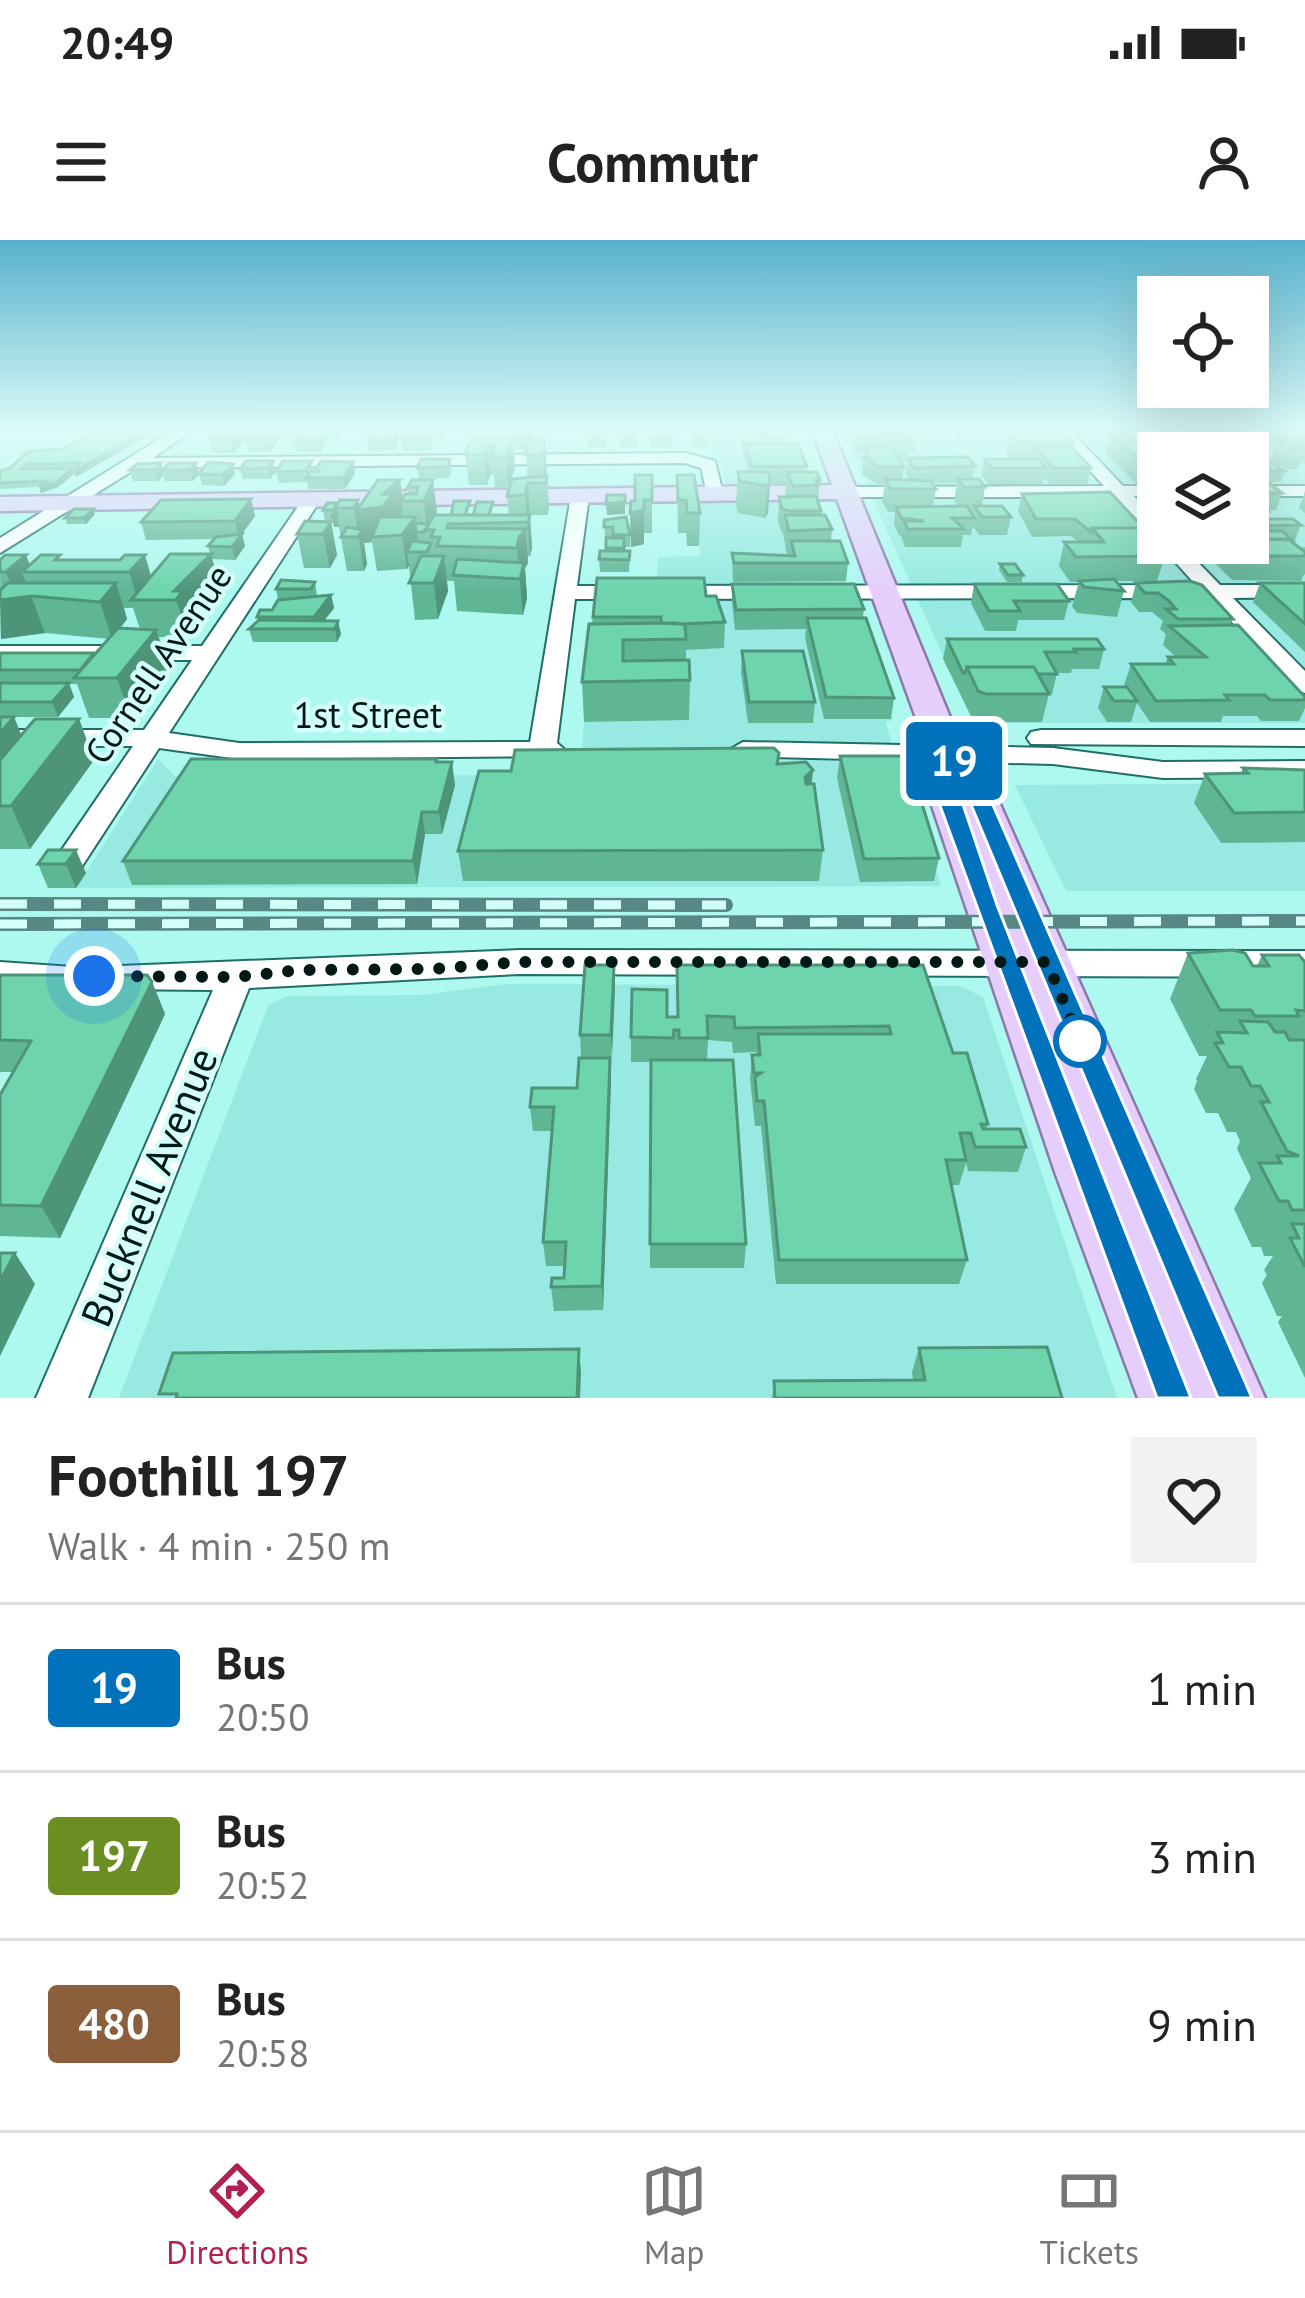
<!DOCTYPE html>
<html lang="en">
<head>
<meta charset="utf-8">
<style>
	body { margin:0; font-family:"PT Sans",sans-serif; background:#f2f2f2; color:#222; height:100vh; display:flex; flex-direction:column; font-size:45px; white-space:nowrap }
	* { box-sizing:border-box; margin:0 }
	p { font-size:39px; color:#767676 }
	.icon { flex:none; width:66px; height:66px; fill:none; stroke:currentColor; stroke-width:2; stroke-linecap:round; stroke-linejoin:round }
	.map { position:relative; height:1158px; overflow:hidden }
	.drawer { display:flex; flex-direction:column; background:#fff; flex:1 }
	.drawer>* { flex:none }
	.badge { padding:0 24px; border-radius:9px; font-size:42px; line-height:78px }
	.buttons { position:absolute; left:1137px; top:36px; display:grid; gap:24px }
	.buttons a { display:grid; place-items:center; width:132px; height:132px; border-radius:0px; background:#fff; box-shadow:0 12px 48px #0002; font-size:60px }
	.you { position:absolute; width:60px; height:60px; margin:-30px; border:9px solid #fff; border-radius:50%; background:#1a73e8; box-shadow:0 0 0 18px #1a73e833 }
	.map>.badge { position:absolute; translate:-50% -50%; box-shadow:0 0 0 6px #fff }
	.round { display:grid; place-items:center; flex:none; width:126px; height:126px; border-radius:0px; background:#f2f2f2 }
	.headline { display:flex; align-items:center; justify-content:space-between; height:204px; padding:0 48px }
	h1 { font-size:57px; font-weight:700; line-height:90px }
	ul { padding:0; list-style:none }
	li { display:flex; align-items:center; gap:36px; height:168px; padding:0 48px; border-top:3px solid #e0e0e0 }
	li div { flex:1 }
	li b { display:block; font-size:45px }
	li em { font-style:normal }
	li .badge { min-width:132px; font-weight:700; text-align:center }
	.status { display:flex; justify-content:space-between; align-items:center; height:84px; padding:0 60px; background:#fff; direction:ltr }
	.status svg { height:33px; fill:currentColor }
	header { display:flex; justify-content:space-between; align-items:center; height:156px; padding:0 48px; background:#fff; font-size:54px; font-weight:700 }
	.tab-bar { display:flex; justify-content:space-around; align-items:center; height:168px; border-top:3px solid #e0e0e0; background:#fff; font-size:33px; color:#767676 }
	.tab-bar a { display:grid; justify-items:center; gap:6px }
	.tab-bar .on { color:#b02053 }
	.map>svg:first-child { display:block }
	.built { fill:#96eae1 }
	.lines { fill:none; stroke-linecap:round; stroke-linejoin:round }
	.minor-casing { stroke:#206e67; stroke-width:4 }
	.major-casing { stroke:#8a7aaa; stroke-width:5 }
	.minor { fill:#fff; fill-rule:evenodd }
	.major { fill:#e5cefb; fill-rule:evenodd }
	.rail-casing { stroke:#578883; stroke-width:14 }
	.rail { stroke:#d3fef9; stroke-width:9; stroke-dasharray:27; stroke-linecap:butt }
	.wall { fill:#5fb695; fill-rule:evenodd }
	.shaded-wall { fill:#4d9479 }
	.building { fill:#6ed4ad; stroke:#4d9479; stroke-width:3 }
	.line { fill:#0072bc; stroke:#fff; stroke-width:3 }
	.walk { stroke:#001816; stroke-width:12; stroke-dasharray:0 21.6 }
	.stop-dot { fill:#fff; stroke:#0072bc; stroke-width:6 }
	.labels { text-anchor:middle; stroke-width:9; stroke-linejoin:round; paint-order:stroke }
	.street-label { font-size:36px; fill:#001816; stroke:#d3fef9 }
	.near-street-label { font-size:42px; fill:#001816; stroke:#d3fef9 }
</style>
</head>
<body>
<div class="status"><b>20:49</b><svg viewBox="0 0 49 12"><path d="M0 12V9h3v3zM5 12V6h3v6zM10 12V3h3v9zM15 12V0h3v12zM26 1h20v11H26zM47 4h2v5h-2z"/></svg></div>
<header><svg class="icon" aria-label="menu" viewBox="0 0 24 24"><path d="M4 6h16M4 12h16M4 18h16"/></svg>Commutr<svg class="icon" aria-label="person" viewBox="0 0 24 24"><circle cx="12" cy="8" r="4"/><path d="M4 21q1-7 8-7t8 7"/></svg></header>
<div class="map">
<svg width="1305" height="1158" viewBox="0 0 1305 1158">
	<rect width="100%" height="100%" fill="#adf8ef"/>
	<path class="built" d="M707,190H794L893,480L886,482L900,535L905,536L941,646L76,648L158,519L175,536L580,535L593,360H656L658,317L700,316L697,263L731,261L722,225L711,217Z
		M842,190H1185L1214,213H1158V303H1248V215H1305V483H973Z
		M1305,543V651H1066L1015,545Z
		M506,744L960,746L983,757L1117,1158H119L268,766L287,756L422,755Z"/>
	<g class="lines">
		<g class="minor-casing">
			<path id="minor" d="M174,190H193L153,218L686,213L715,221L723,254L708,258L701,228L685,223L137,228L0,313V298Z
				M1053,190H1070L1123,246H1158V256H1134L1158,282V299L1114,257H844L835,252L844,247L1104,246Z
				M1248,246H1305V256H1248Z
				M580,251L589,256L577,346L1196,345L1158,303H1179L1220,345H1305V357L1233,358L1305,431V453L1296,450L1209,358L575,359L557,503L565,510L561,516L239,519L159,508L75,637H53L48,630L133,506H0V490H144L192,420H0V406H202L306,255L312,254L321,259L169,493L239,503L530,502L571,256Z
				M1041,490H1305V506L1031,504L1027,498L1031,492Z
				M743,502L1053,508L1163,522L1305,521V537L1163,538L1053,524L733,516L729,510Z
				M520,710L1305,711V737L520,734L249,748L88,1158H36L213,750L108,749L95,745L90,736L95,727Z
				M0,722L73,727L78,736L73,745L0,748Z"/>
		</g>
		<g class="major-casing">
			<path id="major" d="M812,190H832L963,509L986,533L1265,1158H1138L1055,932L921,533L929,514L837,259L0,271V257L832,245Z"/>
		</g>
		<use href="#minor" class="minor"/>
		<use href="#major" class="major"/>
		<g class="rail-casing">
			<path id="rail" d="M0,664L726,665
				M0,684L1305,681"/>
		</g>
		<use href="#rail" class="rail"/>
	</g>
	<path class="wall" d="M101,190L76,237L74,231L76,228H72L74,234L58,247L41,253L39,247L0,249V231L63,209Z
		M207,190H285L270,212H249L246,198L234,213H213Z
		M322,190L342,191L337,199H326V202L320,212L296,211L294,201L322,192Z
		M408,190H424L421,191L428,192V190H444L441,198H434L431,210L403,211L402,200Z
		M588,190H605L606,208H588Z
		M620,190H637V208H620Z
		M649,190H674L673,207L651,208Z
		M691,190H709V207H693Z
		M765,190H792V193H765Z
		M839,190H916L915,212H908L907,222H900L904,227L902,240H909L906,234L908,218L975,226L972,239L985,247L982,266L1011,277L1007,295H979L973,286L971,295H963L961,307H905L901,296L899,295L894,284L895,272H888L882,261L885,244H877L862,234L864,212H855L852,204L853,194H841ZM932,243H957L954,261L958,266H933L936,249Z
		M954,190H1046L1045,192L1073,202L1072,207L1091,228L1087,244H1050L1044,238L1043,244H988L981,235L984,219H1011L1006,213L1009,197H958Z
		M1255,190H1294L1305,195V224L1301,221L1298,229H1286L1271,219L1275,207L1260,198L1261,194Z
		M397,191L398,201L394,210L369,211L367,201Z
		M740,192L765,197L783,204L807,226V232L820,240L818,263L821,275L832,289L831,301L848,323L846,341L733,342L732,313L790,315V314L787,315L783,293L781,292L778,280L779,257H785L786,243H770L768,273L765,278L738,273L736,264L738,232H749L740,202Z
		M1111,192L1158,213V264L1151,258L1154,245H1137L1106,213Z
		M513,198L515,228L508,247L495,248L494,235H490L487,245H469L465,214L471,199Z
		M514,199H545L549,267L548,275H530L532,308L530,316H528V323L525,328L527,358L523,375L457,371L454,341H447L448,351L438,379L415,380L409,326L407,329L377,331L372,302L364,303L367,324L364,331H347L339,287H334L333,281H326L331,282L337,315L330,328H304L297,294L325,281L323,270L358,260V263H361L400,240L403,258L409,254L408,247L412,240L437,272L436,275L471,273V275H509L507,256L527,238L526,209H515Z
		M450,219L452,230L449,238L419,239L417,228Z
		M1254,220L1285,231L1281,242H1269L1282,253L1276,270H1267L1265,279L1301,285L1294,303L1300,308L1305,307V335L1304,334L1301,341L1232,340L1195,303H1248V242H1268L1250,231Z
		M273,221L275,232L270,239H243L240,229Z
		M161,223L163,230L196,223L199,234L193,241H165L163,235L158,241H133L130,230Z
		M316,229L355,233L345,249H308L307,242L279,243L276,232L316,231Z
		M199,234H235L224,246L202,245Z
		M652,235V293H644V304L631,307L630,273L635,261Z
		M677,235L700,273L699,306H687L686,293H678Z
		M1305,251V273L1299,268Z
		M1022,254L1148,293L1147,295L1165,316L1157,341H1116L1124,351L1117,377L1077,373L1072,366L1079,342H1070L1059,326L1064,302H1078L1071,296L1032,297L1018,271Z
		M251,259L255,276L242,294L245,306L235,320L212,319L220,349L190,381L192,387L187,397H159L168,428L131,478H89L77,444H69L74,457L58,477H0V413L95,415L109,399L45,393L1,399L0,320L26,315L30,325L62,320L151,336L210,314L208,306L215,299L146,300L141,282ZM124,368H133L140,389L120,388L127,379Z
		M95,274L86,284H67L65,278Z
		M604,280L630,295V307H625V311H630L629,332H600L599,319L606,311Z
		M1000,324L1023,335L1022,342H1007L999,330Z
		M315,342L317,356L331,355L334,368L324,381L341,394L337,402H253L249,389L258,382L257,377L272,370L278,360L276,349Z
		M1136,343L1233,379L1230,385L1305,457V468L1299,481H1261L1257,476H1223L1221,482H1150L1137,463L1131,482H1107L1098,468L1104,447H1126L1124,445L1131,424H1165L1168,417H1176L1163,405L1166,394L1160,389L1163,381L1152,372H1139L1131,362Z
		M1260,343H1305V412L1253,362Z
		M732,344L864,369L863,378L894,458L891,479H824L805,398L806,389L735,390L732,363Z
		M974,344L1069,361L1064,380H1018L1016,391H985L971,363Z
		M706,356L725,382L724,408L686,410V420L690,440L689,480L584,482L582,442L593,377Z
		M947,399L1104,409L1099,429H1072L1071,433H1057L1052,454H1049L1042,482H980L972,478L943,419Z
		M742,411L815,462L813,483H748L741,432Z
		M0,477L21,495L79,479L94,520L30,609H0Z
		M779,513L778,524L811,544L823,610L819,641H463L458,611L511,531Z
		M840,516L939,618L934,641L860,642L837,538Z
		M437,522L455,545L442,594H425L417,644L132,645L123,621Z
		M1243,528L1305,530V602L1221,603L1194,563L1205,534L1241,533Z
		M48,610L86,633L76,648H48L38,624Z
		M1188,713L1253,726H1257L1262,715L1305,722V1138L1278,1082L1282,1076H1277L1262,1043L1267,1035L1264,1030L1273,1016H1264L1261,1007H1252L1234,969L1251,938L1237,909L1240,901L1236,892H1227L1218,873H1206L1194,849L1197,841L1196,839L1207,816H1199L1170,759Z
		M614,725L603,1070L554,1071L551,1047L564,1038V1026H546L543,1002L552,891H533L530,867L577,848L581,818L580,795Z
		M677,725H923L953,813L988,884L986,889L1026,907L1018,932L968,931L966,923L959,945H951L967,1020L959,1044H776L761,886H755L750,839L752,815H756V812L733,813L732,802L708,800L707,820L746,1004L744,1028H650L651,822H631V797L667,777H678Z
		M0,735L152,742L165,774L60,998L0,996V855L13,832H0Z
		M919,1108L1062,1158H772L774,1141L913,1140L912,1132Z"/>
	<path class="shaded-wall" d="M148,190H158L76,237L74,231Z
		M237,190H253L234,213L230,197Z
		M272,190H285L270,212L267,196Z
		M397,191L398,201L394,210L393,200Z
		M324,192L326,202L320,212L318,201Z
		M513,198L515,228L508,247L506,217Z
		M545,199L546,229L545,245L543,214Z
		M488,205L490,235L487,245L484,215Z
		M273,221L275,232L270,239L268,228Z
		M353,222L355,233L345,249L343,238Z
		M161,223L163,235L158,241L155,230Z
		M196,223L199,234L193,241L190,230Z
		M233,224L235,234L224,246L222,235Z
		M72,228L74,234L58,247L41,253L39,247Z
		M400,240L403,273L372,297V302L364,303L367,324L364,331L354,268L358,260L359,266Z
		M433,240L437,272L431,288L427,290L424,261Z
		M770,241L768,273L765,278L767,246Z
		M528,243L532,308L530,316L525,255Z
		M251,259L255,276L242,294L245,306L235,320L232,307L239,298L235,281Z
		M625,262V274L607,275L606,264Z
		M93,269L95,274L86,284L84,278Z
		M644,270V304L631,307L630,273Z
		M337,275L339,287H334L332,276Z
		M415,277L419,311L407,312L409,326L407,329L402,295Z
		M331,282L337,315L330,328L323,294Z
		M526,289L528,323L525,328L527,358L523,375L517,308L519,297Z
		M211,314L220,349L190,381L192,387L187,397L174,351Z
		M26,315L32,332H22L45,393L1,399L0,358H16L6,332Z
		M145,315L155,350L138,360L129,332Z
		M444,316L448,351L438,379L434,343Z
		M116,343L127,379L112,399L100,362Z
		M331,355L334,368L317,390L314,377Z
		M338,381L341,394L337,402L335,389Z
		M156,390L168,428L131,478L117,438Z
		M69,443L74,457L58,477L52,462Z
		M14,477L31,518L0,556V493Z
		M79,479L94,520L30,609L11,566Z
		M452,522L455,545L442,594L439,572Z
		M813,530L810,560L805,537Z
		M422,572L425,594L417,644L413,621Z
		M76,610L86,633L76,648L66,624Z
		M614,725L615,749L612,819L611,795Z
		M152,742L165,774L60,998L41,966Z
		M610,818L611,843L603,1070L602,1046Z
		M15,1013L35,1044L0,1116V1041Z
		M579,1109L581,1132L580,1158H577Z"/>
	<path class="building" d="M101,190H148L74,231L80,223L27,224L21,229L72,228L57,242L39,247L47,241L0,243V231L10,228L29,211L63,209Z
		M216,190H237L230,197H210Z
		M251,190H272L267,196L246,197Z
		M304,190H305L324,192L318,201H294Z
		M373,190L386,191H397L393,200L367,201Z
		M408,190H414L433,193L430,199L402,200Z
		M857,190H916L918,192H858Z
		M1266,190H1294L1302,195H1299L1297,202L1291,199H1282Z
		M516,191L533,192L531,199H514Z
		M740,192H763L765,197H781L783,203L745,204L746,207H744Z
		M1010,192H1064L1073,202H1018Z
		M1111,192L1123,193L1133,202H1209L1217,208H1230L1237,213H1158V224H1143Z
		M878,195H906L910,201L884,202Z
		M513,198L506,217H492L495,205H488L484,215L465,214L471,199Z
		M528,199H545L543,214L525,215Z
		M1278,199H1291L1305,209L1294,208Z
		M745,204H798L807,226L753,227Z
		M1035,207H1072L1091,228H1053Z
		M865,208H892L904,227H879L864,218H870Z
		M1259,214L1285,231H1272L1254,220Z
		M968,217L975,226L914,228L908,218Z
		M421,219H450L448,227L417,228Z
		M984,219H1039L1046,228H991Z
		M246,221H273L268,228L240,229Z
		M283,221H312L306,231L276,232Z
		M321,221L353,222L343,238H306L310,231H320L316,229Z
		M208,222L233,224L222,235L199,234Z
		M161,223L155,230H130L137,224Z
		M169,223H196L190,230H162Z
		M738,232H768L770,241L767,246L739,241Z
		M787,232H817L820,240H816L818,245L793,246Z
		M635,235H652V260H644V270L630,273L631,261H635Z
		M677,235H694L700,273H687L686,260H678Z
		M547,236L546,243H528L525,255L507,256L512,239Z
		M885,239L931,241L936,249H891Z
		M958,239H979L985,247H964Z
		M378,240H400L383,254H393L382,267L357,270Z
		M412,240H433L424,261H401L405,254H416L418,247H408Z
		M1248,242H1268L1282,253H1250Z
		M1110,252L1148,293L1141,288H1092L1091,292L1075,279H1036L1022,254Z
		M607,255H625V262L606,264Z
		M816,256L821,271H790L782,269L779,257Z
		M251,259L235,281L141,282L161,260Z
		M340,260H358L354,268H335Z
		M454,261H470L465,275H451Z
		M1248,261H1256L1268,271H1251L1248,269Z
		M477,262H493L489,275H473Z
		M327,263H338L335,268L337,275L332,276L335,270H323Z
		M967,266L974,278H952L964,289H908L904,281H924L901,278L896,267Z
		M974,266H1002L1011,277H982Z
		M74,269H93L84,278H65Z
		M434,275H530L528,282L448,284L447,288L526,289L519,297L517,308L437,306L440,297H431L434,290H425Z
		M785,275H825L832,289L789,291Z
		M380,277H415L402,295L372,297Z
		M626,277L630,295H613V287H604V280Z
		M1248,279H1293L1301,285L1248,286Z
		M305,281L331,282L323,294H297Z
		M415,283L429,284L425,292H416Z
		M347,287L362,290L358,297H341Z
		M1092,288H1141L1165,316L1076,317L1064,302H1104Z
		M1248,289H1251L1263,299H1288L1305,312V316H1241L1227,303H1248Z
		M1254,291H1282L1292,300L1263,299Z
		M242,294L232,307L208,306L216,297Z
		M606,298H624V308H606Z
		M412,301L431,303L427,312H407Z
		M791,301H840L848,323H734L732,313L795,316Z
		M600,311H630L629,320L599,319Z
		M170,314H211L174,351H182L176,360H131Z
		M5,315H26L6,332H0V320Z
		M41,315H60L55,320H120L125,315H145L129,332H22Z
		M421,316H444L434,343H409Z
		M457,319L524,323L520,339L453,335Z
		M1000,324H1015L1023,335H1008Z
		M597,338H704L706,356H716L725,382L680,384L661,383V377H593Z
		M1114,339L1124,351L1084,347L1079,341Z
		M281,340L315,342L311,349H276Z
		M1190,341L1202,345L1233,379H1178L1166,369H1176L1168,360L1158,353H1145L1136,343Z
		M8,343H116L100,362L32,356L0,360V350Z
		M1260,343H1305V384Z
		M732,344H854L864,369L736,370Z
		M974,344H1057L1069,361H1014L1020,371H989Z
		M331,355L314,377H257L260,370H272L278,360Z
		M807,378H866L894,458L826,457Z
		M259,380L338,381L335,389H249Z
		M676,383L685,385L686,399L623,400V421L689,420L690,440L582,442L589,384Z
		M1238,385L1305,457V460H1270L1265,455H1225L1229,460L1156,461L1131,424H1174L1168,417H1206L1169,386Z
		M118,388L156,390L117,438H74Z
		M947,399H1097L1104,409H1074L1076,412H1045L1057,434H1038L1034,427H967L965,433H963Z
		M742,411H803L815,462H749Z
		M0,413H94L80,430H0Z
		M967,427H1034L1049,454H986L978,451Z
		M0,443H69L52,462H0Z
		M1104,447H1127L1137,461H1114Z
		M0,477H14L0,493Z
		M35,479H79L11,566H0V520Z
		M774,508L779,513L777,524L806,522L813,530L805,537L806,544H814L823,610L458,611L479,531H511L515,510Z
		M840,516H907L939,618L864,619Z
		M191,519H437L436,522H452L439,572H422L413,621H123Z
		M1243,528L1305,530V572L1234,573L1205,534L1248,533Z
		M48,610H76L66,624H38Z
		M1233,710L1245,713L1253,726H1269L1262,715H1299L1305,722V771L1296,770L1299,776H1255L1251,770H1220L1188,713Z
		M585,725H614L611,795H580Z
		M677,725H923L953,813H967L988,884H981L983,889H1020L1026,907H975L971,893H960L966,920H946L967,1020H779L764,861H757L755,837L761,833H754L752,815H760L758,794H891L889,786L735,788L734,777L707,776L708,798H679V790H674L673,798L631,797L632,749L667,750V777H678Z
		M0,735H147L152,742L41,966L0,965V855L31,801L0,800Z
		M1240,781L1268,782L1275,792H1285L1289,800H1305V970H1292L1288,961H1279L1259,923H1281L1277,916H1299L1287,911L1261,862H1269L1260,846H1251L1241,827H1229L1215,803H1223L1217,792L1247,793Z
		M579,818H610L602,1046L551,1047L552,1038H564L566,1002H543L554,867H530L532,848H577Z
		M651,820H733L746,1004H650Z
		M1292,984H1305V1027L1290,998H1299Z
		M0,1013H15L0,1041Z
		M1047,1107L1062,1158H775L774,1141L925,1140L919,1108Z
		M579,1109L577,1158H176L177,1154H159L173,1113Z"/>
	<linearGradient id="sky" x2="0" y2="1"><stop stop-color="#58b1cc"/><stop offset="0.54" stop-color="#dafcf8"/><stop offset="1" stop-color="#dafcf8" stop-opacity="0"/></linearGradient>
	<rect width="1305" height="352" fill="url(#sky)"/>
	<path class="line" d="M946,508L979,533L1246,1144L1252,1158H1218L959,536L951,529L997,665L1191,1158H1157L928,533L939,510Z"/>
	<g class="lines">
		<path class="walk" d="M94,736L236,737L300,730L434,729L520,722H1047L1080,801"/>
	</g>
	<circle class="stop-dot" cx="1080" cy="801" r="24"/>
	<g class="labels">
		<g class="street-label">
			<text transform="translate(158 424) rotate(-56)" y="13">Cornell Avenue</text>
			<text x="368" y="488">1st Street</text>
		</g>
		<g class="near-street-label">
			<text transform="translate(149 947) rotate(-68)" y="15">Bucknell Avenue</text>
		</g>
	</g>
</svg>
<div class="buttons">
<a><svg class="icon" aria-label="locate" viewBox="0 0 24 24"><circle cx="12" cy="12" r="6"/><path d="M12 2v4M12 18v4M2 12h4M18 12h4"/></svg></a>
<a><svg class="icon" aria-label="layers" viewBox="0 0 24 24"><path d="M12 4l9 5-9 5-9-5zM3 14l9 5 9-5"/></svg></a>
</div>
<div class="you" style="left:94px;top:736px"></div>
<b class="badge" style="left:954px;top:521px;background:#0072bc;color:#fff">19</b>
</div>
<section class="drawer">
<div class="headline"><div><h1>Foothill 197</h1><p>Walk · 4 min · 250 m</p></div><a class="round"><svg class="icon" aria-label="heart" viewBox="0 0 24 24"><path d="M12 20l-8-8c-3-5 5-10 8-4 3-6 11-1 8 4z"/></svg></a></div>
<ul>
<li><span class="badge" style="background:#0072bc;color:#fff">19</span><div><b>Bus</b><p>20:50</p></div><em>1 min</em></li>
<li><span class="badge" style="background:#6b8e23;color:#fff">197</span><div><b>Bus</b><p>20:52</p></div><em>3 min</em></li>
<li><span class="badge" style="background:#8b5e3c;color:#fff">480</span><div><b>Bus</b><p>20:58</p></div><em>9 min</em></li>
</ul>
</section>
<nav class="tab-bar">
<a class="on"><svg class="icon" aria-label="directions" viewBox="0 0 24 24"><path d="M12 3l9 9-9 9-9-9zM9 14v-3h6M13 9l2 2-2 2"/></svg>Directions</a>
<a><svg class="icon" aria-label="map" viewBox="0 0 24 24"><path d="M3 6l6-2 6 2 6-2v14l-6 2-6-2-6 2zM9 4v14M15 6v14"/></svg>Map</a>
<a><svg class="icon" aria-label="tickets" viewBox="0 0 24 24"><path d="M3 7h18v10H3zM15 7v10"/></svg>Tickets</a>
</nav>
</body>
</html>
